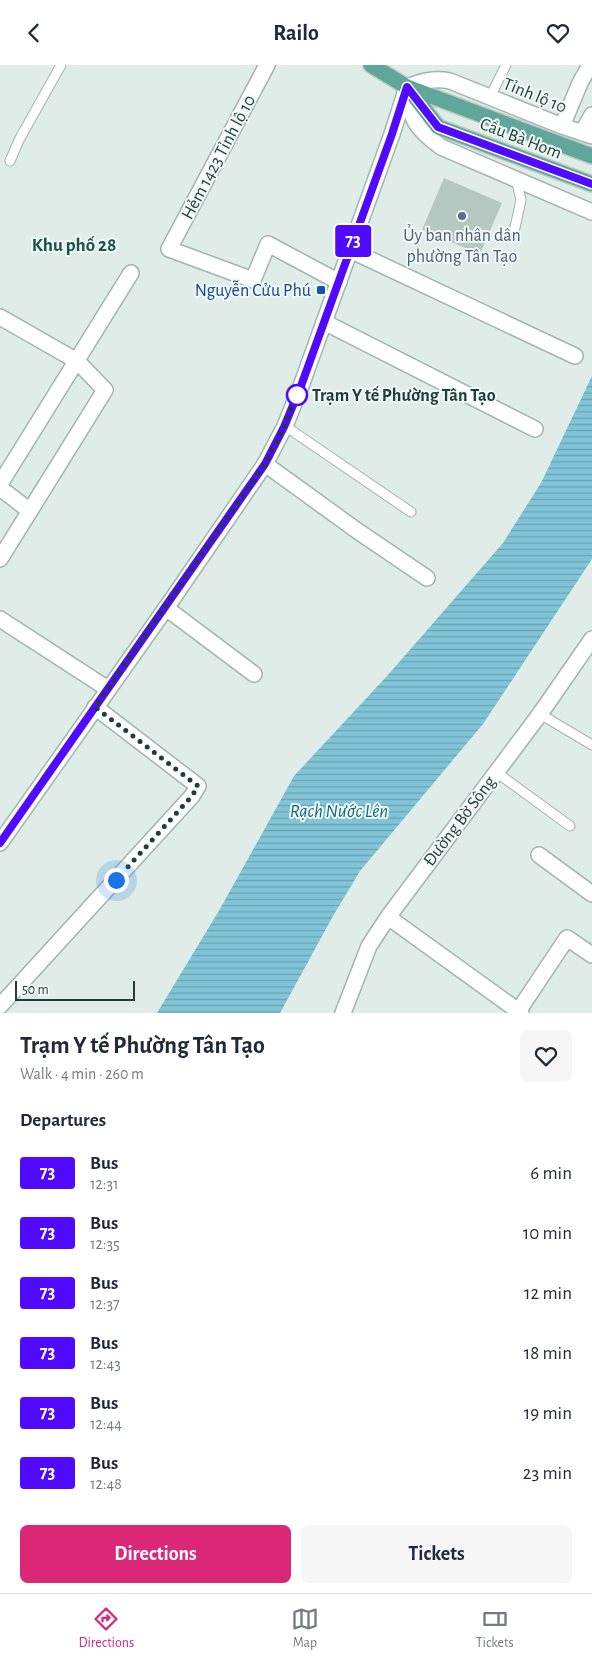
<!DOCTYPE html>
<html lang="en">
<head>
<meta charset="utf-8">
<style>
	body { margin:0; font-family:"Alegreya Sans",sans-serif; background:#f6f6f7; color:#1f2937; height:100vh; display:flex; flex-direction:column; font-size:19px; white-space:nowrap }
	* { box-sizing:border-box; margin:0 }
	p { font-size:16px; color:#747a83 }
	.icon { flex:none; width:28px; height:28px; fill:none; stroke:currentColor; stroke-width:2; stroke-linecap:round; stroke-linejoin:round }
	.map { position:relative; height:948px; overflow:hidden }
	.details { display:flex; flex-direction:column; background:#fff; flex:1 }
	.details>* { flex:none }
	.badge { padding:0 10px; border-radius:4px; font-size:18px; line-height:32px }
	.scale { position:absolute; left:15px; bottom:12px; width:120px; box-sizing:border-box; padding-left:5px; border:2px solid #1e3e38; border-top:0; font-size:14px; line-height:18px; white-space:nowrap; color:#1e3e38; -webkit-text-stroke:4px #f0f8f5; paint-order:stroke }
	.you { position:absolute; width:25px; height:25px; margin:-12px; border:4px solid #fff; border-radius:50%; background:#1a73e8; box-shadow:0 0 0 8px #1a73e833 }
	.map>.badge { position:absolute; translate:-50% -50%; box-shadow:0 0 0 2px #fff }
	h2 { padding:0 20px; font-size:19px; line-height:45px }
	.round { display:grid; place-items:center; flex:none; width:52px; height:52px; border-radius:8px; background:#f6f6f7 }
	.overview { display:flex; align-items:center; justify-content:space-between; height:85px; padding:0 20px }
	h1 { font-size:24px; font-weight:600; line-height:38px }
	.button { display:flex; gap:10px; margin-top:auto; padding:10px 20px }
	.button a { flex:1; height:58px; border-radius:8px; background:#db2777; color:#fff; font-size:20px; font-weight:600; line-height:58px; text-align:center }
	.button a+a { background:#f6f6f7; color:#1f2937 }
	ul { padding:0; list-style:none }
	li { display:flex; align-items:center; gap:15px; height:60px; padding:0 20px }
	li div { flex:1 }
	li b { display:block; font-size:19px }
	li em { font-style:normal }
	li .badge { min-width:55px; font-weight:700; text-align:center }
	header { display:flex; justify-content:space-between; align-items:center; height:65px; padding:0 20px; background:#fff; font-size:22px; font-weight:600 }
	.dock { display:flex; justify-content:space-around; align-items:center; height:70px; border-top:1px solid #e0e1e3; background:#fff; font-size:14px; color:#747a83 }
	.dock a { display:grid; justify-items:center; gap:2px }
	.dock .current { color:#db2777 }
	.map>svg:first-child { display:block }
	.water { fill:url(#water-rules) }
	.building { fill:#b4c7c1 }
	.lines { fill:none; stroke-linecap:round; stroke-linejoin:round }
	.lane-casing { stroke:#a1b4af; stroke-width:11 }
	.street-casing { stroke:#a1b4af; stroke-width:18 }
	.secondary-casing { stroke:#9cb9b1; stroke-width:18 }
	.primary-casing { stroke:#c0c9c7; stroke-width:18 }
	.lane { stroke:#fff; stroke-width:9 }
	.street { stroke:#fff; stroke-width:15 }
	.secondary { stroke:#fff; stroke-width:15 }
	.primary { stroke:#5fa79a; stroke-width:15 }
	.line-casing { stroke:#fff; stroke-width:11 }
	.line { stroke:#4f0aff; stroke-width:8 }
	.walk { stroke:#1e3e38; stroke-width:5; stroke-dasharray:0 9 }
	.service-dot { fill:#5c6f8a; stroke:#f0f8f5; stroke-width:2 }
	.transit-dot { fill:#1a4fb4; stroke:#f0f8f5; stroke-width:2 }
	.stop-dot { fill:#fff; stroke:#4f0aff; stroke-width:2.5 }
	.labels { text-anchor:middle; stroke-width:4; stroke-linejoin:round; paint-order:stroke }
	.street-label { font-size:18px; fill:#1e3e38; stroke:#f0f8f5 }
	.service-label { font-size:18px; fill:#4e5e75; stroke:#f0f8f5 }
	.transit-label { font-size:18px; fill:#164399; stroke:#f0f8f5; text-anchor:end }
	.stop-label { font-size:18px; font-weight:bold; fill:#1e3e38; stroke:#f0f8f5; text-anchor:start }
	.neighbourhood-label { font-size:19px; font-weight:bold; fill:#185249; stroke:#f0f8f5 }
	.water-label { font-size:19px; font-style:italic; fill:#126580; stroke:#f0f8f5 }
</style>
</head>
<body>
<header><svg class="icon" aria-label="back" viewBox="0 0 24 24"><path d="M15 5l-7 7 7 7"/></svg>Railo<svg class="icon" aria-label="heart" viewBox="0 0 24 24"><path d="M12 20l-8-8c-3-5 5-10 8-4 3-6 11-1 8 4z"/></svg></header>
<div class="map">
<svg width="592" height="948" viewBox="0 0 592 948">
	<defs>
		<pattern id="water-rules" width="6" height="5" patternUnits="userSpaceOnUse" patternTransform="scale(1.25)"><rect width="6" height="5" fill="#81c4d8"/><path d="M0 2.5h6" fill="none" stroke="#69a1b0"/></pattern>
	</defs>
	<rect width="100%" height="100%" fill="#dfece7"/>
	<path class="water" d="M592,311V494L483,659L360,806L333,851L280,948H157L220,844L294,711L387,611L503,478L541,418Z"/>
	<path class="building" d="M444,113L502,138L480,189L422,165Z"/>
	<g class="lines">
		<g class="lane-casing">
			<path id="lane" d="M490,32L506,0
				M10,96L19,75L61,0
				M514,167L521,135L516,114
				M285,361L411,447
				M540,649L592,680
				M496,707L570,761"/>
		</g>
		<g class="street-casing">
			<path id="street" d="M267,0L169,184L253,215L268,179L339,217
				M562,61L580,18L590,0
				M582,68L592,50
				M592,71L562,61L450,16C434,13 422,16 407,22C410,54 415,63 441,82L592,147
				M350,185L575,291
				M0,252L77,296L105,325L0,494
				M324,257L535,364
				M265,399L359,467L427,513
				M0,419L131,208
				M0,423L30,446
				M166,543L254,609
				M0,554L108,624
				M539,790L592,829
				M388,852L521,948
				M0,941L192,731L198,721L95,642
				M343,948L369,881L388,852L540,649L592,574
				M517,948L567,873L592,890"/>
		</g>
		<g class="secondary-casing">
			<path id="secondary" d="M0,778L171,536L265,399L285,361L301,321L392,69L407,22"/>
		</g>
		<g class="primary-casing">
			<path id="primary" d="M371,0L407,22L592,91
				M408,23L438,62L592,119"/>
		</g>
		<use href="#lane" class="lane"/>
		<use href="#street" class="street"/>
		<use href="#secondary" class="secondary"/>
		<use href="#primary" class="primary"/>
	</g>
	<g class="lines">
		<g class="line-casing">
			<path id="line" d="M0,778L265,399L284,362L301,321L392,69L407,22L438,62L592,119"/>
		</g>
		<use href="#line" class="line"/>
		<path class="walk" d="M116,815L192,731L198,721L95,642L265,399L284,362L297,330"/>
	</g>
	<circle class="service-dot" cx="462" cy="151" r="5"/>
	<rect class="transit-dot" x="316" y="220" width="10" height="10" rx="2.5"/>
	<circle class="stop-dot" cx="297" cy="330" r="10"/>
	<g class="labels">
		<g class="street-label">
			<text transform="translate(535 30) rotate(22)" y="6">Tỉnh lộ 10</text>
			<text transform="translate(521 73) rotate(21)" y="6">Cầu Bà Hom</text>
			<text transform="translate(218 92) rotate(-62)" y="6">Hẻm 1423 Tỉnh lộ 10</text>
			<text transform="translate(459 756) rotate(-53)" y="6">Đường Bờ Sông</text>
		</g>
		<g class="service-label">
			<text x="462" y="176">Ủy ban nhân dân<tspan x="462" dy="21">phường Tân Tạo</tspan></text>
		</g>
		<g class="transit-label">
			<text x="311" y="231">Nguyễn Cửu Phú</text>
		</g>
		<g class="stop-label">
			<text x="312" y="336">Trạm Y tế Phường Tân Tạo</text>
		</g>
		<g class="neighbourhood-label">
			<text x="74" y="186">Khu phố 28</text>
		</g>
		<g class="water-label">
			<text x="339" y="752">Rạch Nước Lên</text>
		</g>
	</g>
</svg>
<div class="scale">50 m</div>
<div class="you" style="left:116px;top:815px"></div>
<b class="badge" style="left:353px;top:176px;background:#4f0aff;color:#fff">73</b>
</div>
<section class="details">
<div class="overview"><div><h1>Trạm Y tế Phường Tân Tạo</h1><p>Walk · 4 min · 260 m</p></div><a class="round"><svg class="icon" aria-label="heart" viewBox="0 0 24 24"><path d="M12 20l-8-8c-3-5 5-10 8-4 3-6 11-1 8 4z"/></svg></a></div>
<h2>Departures</h2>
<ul>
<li><span class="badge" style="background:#4f0aff;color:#fff">73</span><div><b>Bus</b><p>12:31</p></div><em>6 min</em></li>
<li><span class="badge" style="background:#4f0aff;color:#fff">73</span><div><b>Bus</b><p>12:35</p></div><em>10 min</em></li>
<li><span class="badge" style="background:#4f0aff;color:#fff">73</span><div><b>Bus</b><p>12:37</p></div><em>12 min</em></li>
<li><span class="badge" style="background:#4f0aff;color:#fff">73</span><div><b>Bus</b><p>12:43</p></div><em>18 min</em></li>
<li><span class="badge" style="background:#4f0aff;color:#fff">73</span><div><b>Bus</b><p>12:44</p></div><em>19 min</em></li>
<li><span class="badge" style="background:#4f0aff;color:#fff">73</span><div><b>Bus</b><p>12:48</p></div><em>23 min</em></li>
</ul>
<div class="button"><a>Directions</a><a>Tickets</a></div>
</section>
<nav class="dock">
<a class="current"><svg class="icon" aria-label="directions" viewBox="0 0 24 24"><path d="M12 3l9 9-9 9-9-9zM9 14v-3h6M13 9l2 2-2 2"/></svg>Directions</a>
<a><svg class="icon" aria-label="map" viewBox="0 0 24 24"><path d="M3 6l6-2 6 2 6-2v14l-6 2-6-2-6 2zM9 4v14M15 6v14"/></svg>Map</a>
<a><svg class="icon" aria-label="tickets" viewBox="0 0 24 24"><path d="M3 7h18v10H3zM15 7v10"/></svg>Tickets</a>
</nav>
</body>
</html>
